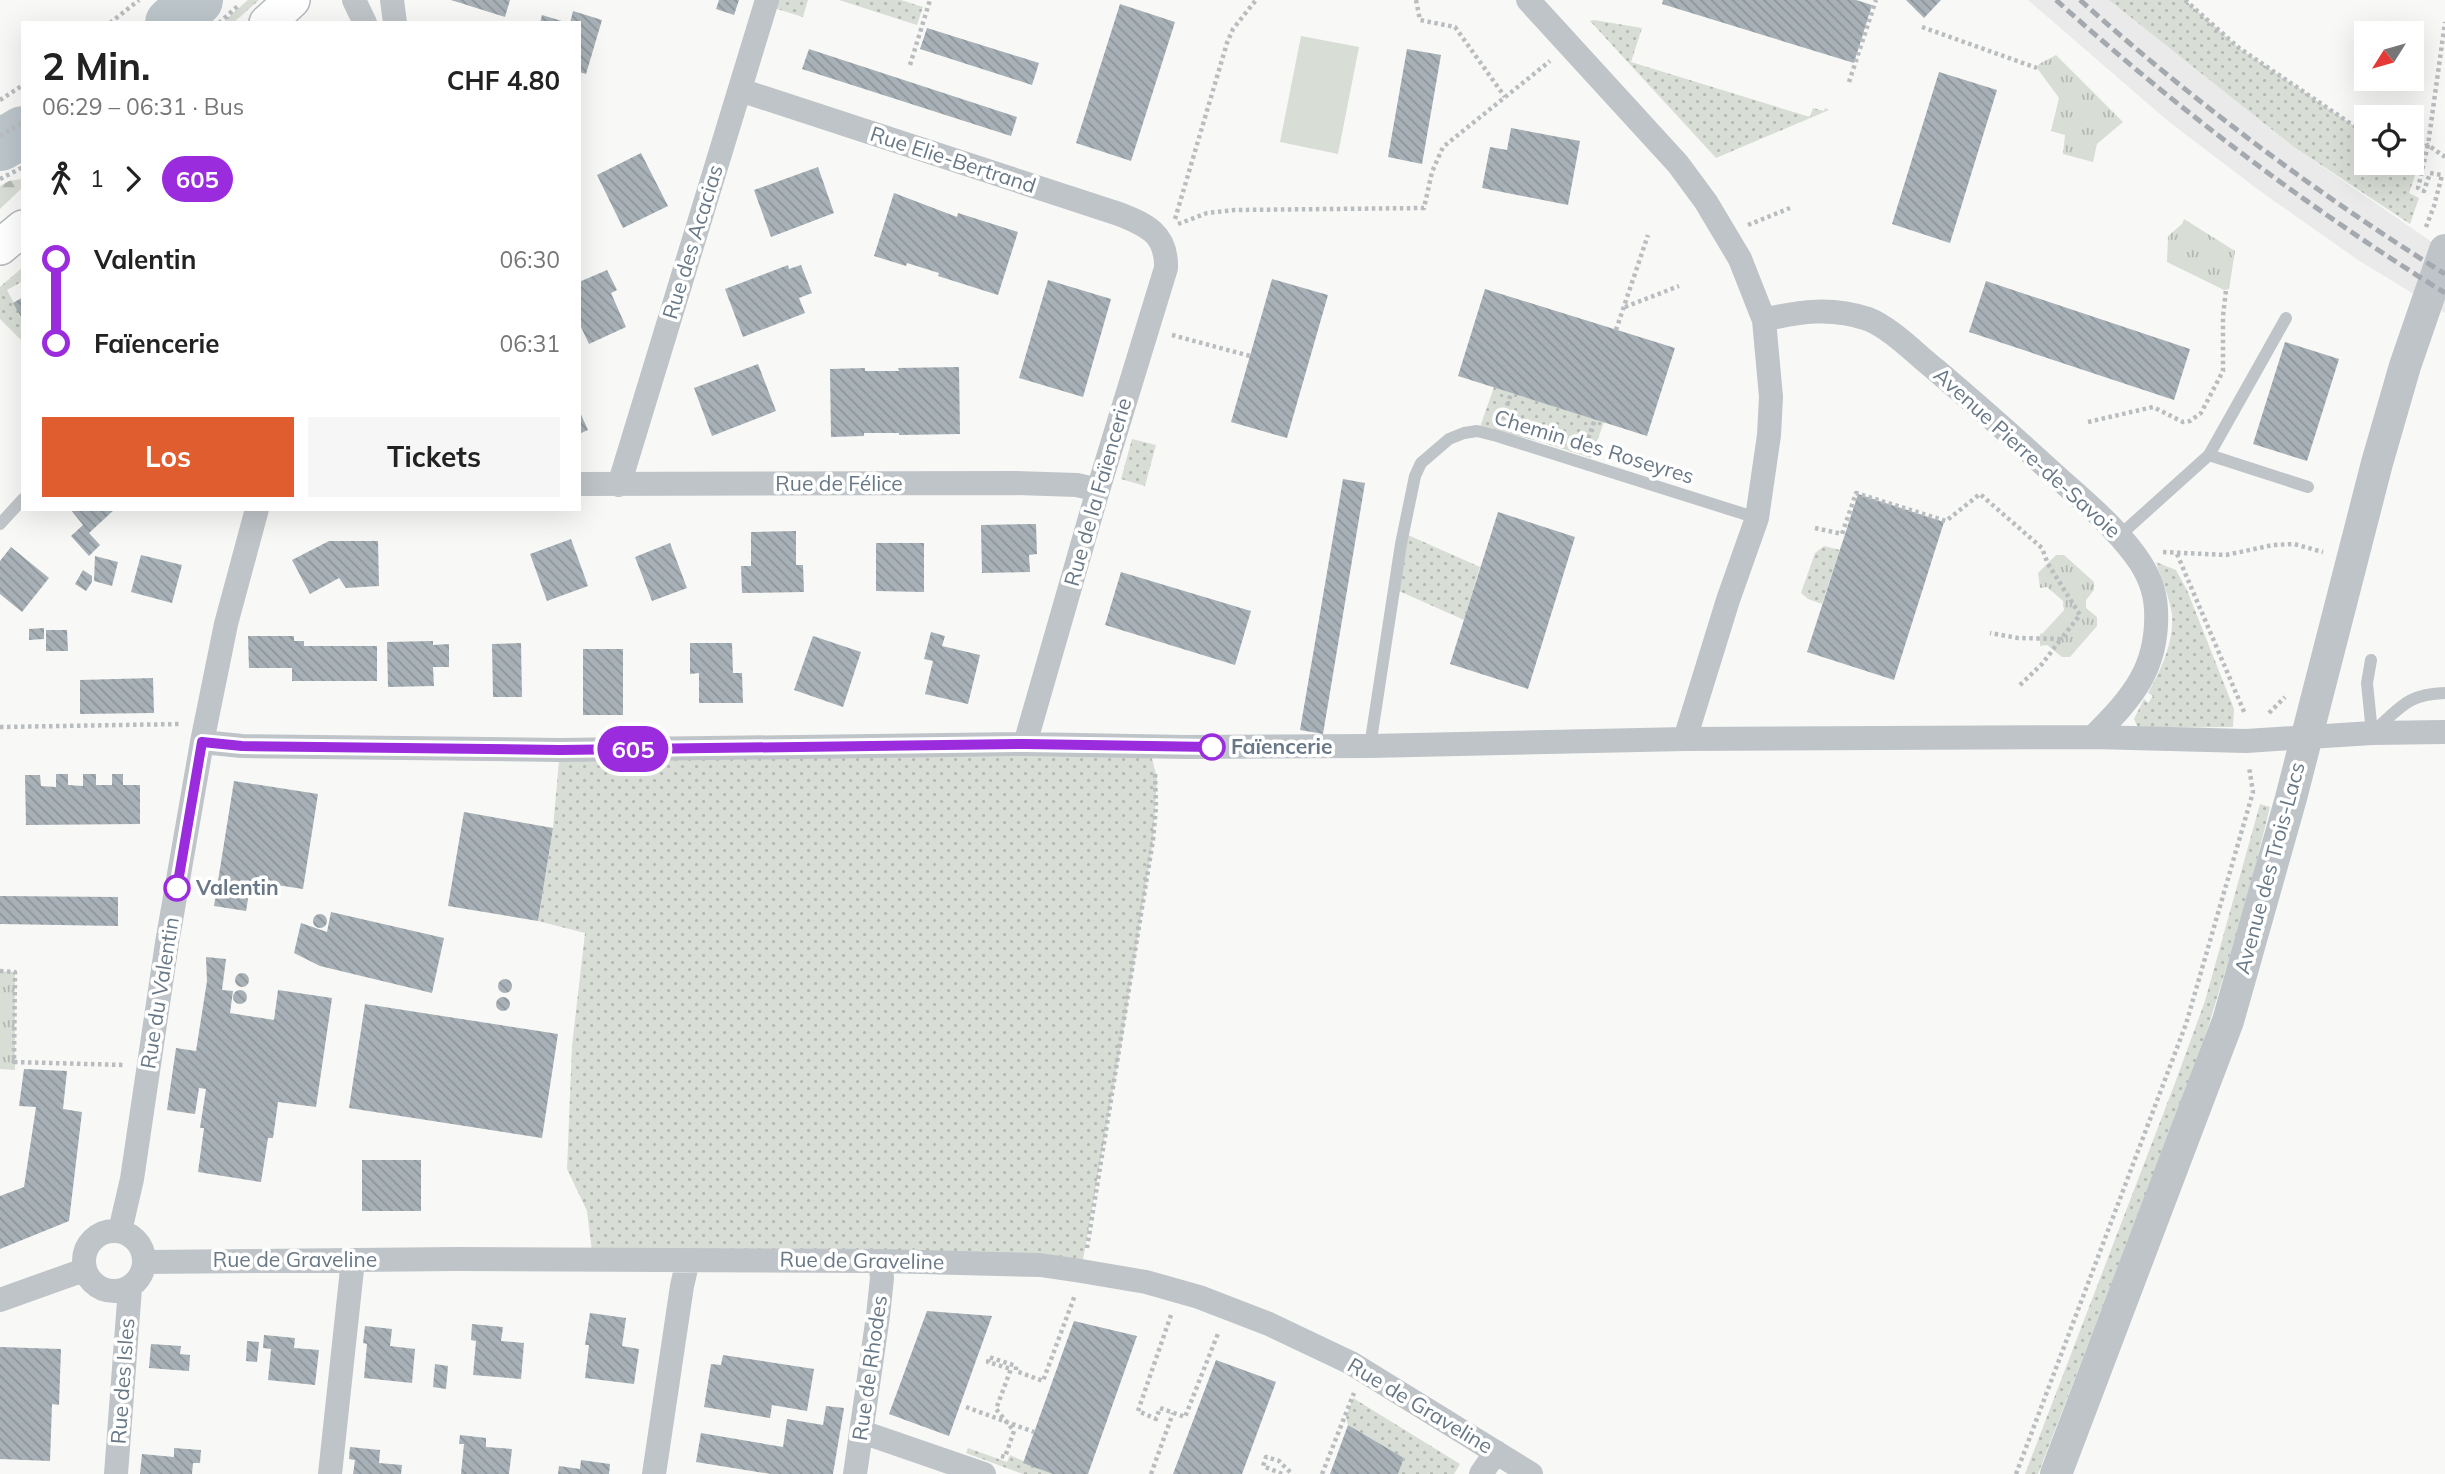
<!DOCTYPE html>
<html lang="de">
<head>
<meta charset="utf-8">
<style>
	body { margin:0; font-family:Mulish,sans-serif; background:#f6f6f6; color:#222; height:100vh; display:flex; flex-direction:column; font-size:26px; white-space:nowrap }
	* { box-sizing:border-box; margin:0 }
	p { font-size:23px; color:#767676 }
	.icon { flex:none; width:38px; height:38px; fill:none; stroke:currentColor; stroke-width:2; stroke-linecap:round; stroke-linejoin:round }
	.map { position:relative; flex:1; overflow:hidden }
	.panel { position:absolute; left:21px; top:21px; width:560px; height:490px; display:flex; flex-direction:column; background:#fff; border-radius:0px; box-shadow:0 7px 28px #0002 }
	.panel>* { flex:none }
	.badge { padding:0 14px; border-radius:23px; font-size:24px; line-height:46px }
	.needle { width:46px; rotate:233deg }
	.tools { position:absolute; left:2354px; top:21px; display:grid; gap:14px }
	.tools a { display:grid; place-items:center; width:70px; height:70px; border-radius:0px; background:#fff; box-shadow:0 7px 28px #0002; font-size:35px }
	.map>.badge { position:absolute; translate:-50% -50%; box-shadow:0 0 0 4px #fff }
	.legs { display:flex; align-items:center; gap:10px; height:77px; padding:0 21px; font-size:23px }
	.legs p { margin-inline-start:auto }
	.summary { display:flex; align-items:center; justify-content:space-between; height:119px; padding:0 21px }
	h1 { font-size:38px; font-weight:700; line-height:52px }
	.cta { display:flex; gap:14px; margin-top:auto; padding:14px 21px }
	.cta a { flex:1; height:80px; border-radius:0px; background:#e05d2f; color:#fff; font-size:28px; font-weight:700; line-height:80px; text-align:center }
	.cta a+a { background:#f6f6f6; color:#222 }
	ul { padding:0 21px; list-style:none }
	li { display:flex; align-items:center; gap:24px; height:84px; font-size:26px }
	li i { display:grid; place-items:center; width:10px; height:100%; margin:0 9px; background:currentColor }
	li i::after { content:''; width:18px; height:18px; margin:-9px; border:5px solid; border-radius:50%; background:#fff }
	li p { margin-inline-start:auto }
	li:first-child i { background:linear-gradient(#0000 50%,currentColor 0) }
	li:last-child i { background:linear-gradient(currentColor 50%,#0000 0) }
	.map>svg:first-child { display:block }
	.built { fill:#e9eae9 }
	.grass { fill:url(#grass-dots) }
	.forest { fill:url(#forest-firs) }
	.park { fill:url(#park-tufts) }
	.garden { fill:#d8ddd5 }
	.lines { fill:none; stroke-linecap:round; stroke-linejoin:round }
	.river { stroke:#bbc5ca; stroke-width:52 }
	.building { fill:url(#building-back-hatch) }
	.secondary-casing { stroke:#b4b9be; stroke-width:38 }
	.path { stroke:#babdc0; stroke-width:4.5; stroke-dasharray:3.5 3.5; stroke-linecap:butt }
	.service { stroke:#bfc4c8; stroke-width:12 }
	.minor { stroke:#bfc4c8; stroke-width:24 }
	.tertiary { stroke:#bfc4c8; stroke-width:32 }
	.secondary { stroke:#fff; stroke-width:35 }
	.rail { stroke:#a3a9af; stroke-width:5; stroke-dasharray:10 5; stroke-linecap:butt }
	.line-1-casing { stroke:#fff; stroke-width:16 }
	.line-1 { stroke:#9a2cde; stroke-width:10 }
	.stop-1-dot { fill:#fff; stroke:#9a2cde; stroke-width:3.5 }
	.labels { text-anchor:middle; stroke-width:7; stroke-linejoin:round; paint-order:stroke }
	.street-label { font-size:21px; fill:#687886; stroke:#fff }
	.stop-label { font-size:21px; font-weight:bold; fill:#687886; stroke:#fff; text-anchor:start }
</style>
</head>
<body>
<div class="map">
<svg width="2445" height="1474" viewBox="0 0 2445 1474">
	<defs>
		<pattern id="grass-dots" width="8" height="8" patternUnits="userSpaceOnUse" patternTransform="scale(1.75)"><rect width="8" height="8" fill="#d8ddd5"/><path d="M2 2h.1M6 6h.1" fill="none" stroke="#b3b8b2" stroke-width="1.8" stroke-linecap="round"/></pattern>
		<pattern id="forest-firs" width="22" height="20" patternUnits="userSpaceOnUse" patternTransform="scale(1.75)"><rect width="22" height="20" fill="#d8ddd5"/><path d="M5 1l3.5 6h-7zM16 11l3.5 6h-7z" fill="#b3b8b2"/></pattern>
		<pattern id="park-tufts" width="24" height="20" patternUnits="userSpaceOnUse" patternTransform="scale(1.75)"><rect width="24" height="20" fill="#d8ddd5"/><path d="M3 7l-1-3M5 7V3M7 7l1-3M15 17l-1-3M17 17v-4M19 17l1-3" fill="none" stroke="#b3b8b2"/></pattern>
		<pattern id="building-back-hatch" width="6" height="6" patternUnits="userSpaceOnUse" patternTransform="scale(1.75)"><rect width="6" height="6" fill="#a8b1b7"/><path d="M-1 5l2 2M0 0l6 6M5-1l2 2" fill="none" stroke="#8d959a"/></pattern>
	</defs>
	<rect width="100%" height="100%" fill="#f8f9f6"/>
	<path class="built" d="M2028,0H2109L2294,147L2445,251V313L2358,260L2260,191L2168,121Z"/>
	<path class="grass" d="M248,0H259L233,23H222Z
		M776,0H808L803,17L774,8Z
		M839,0H901L923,7L917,25Z
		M2109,0H2185L2239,48L2366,134V163H2412V157L2419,164L2409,193L2419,198L2410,224L2294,147Z
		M1594,20L1642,28L1631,62L1810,117L1813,108L1824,111L1825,108L1829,110L1716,158L1590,21Z
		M23,267V281L7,290L23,320V342L0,319V287Z
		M1494,387L1604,422L1591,458L1541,442L1480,427Z
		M1132,439L1156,445L1145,486L1121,479Z
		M1408,535L1480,567L1464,620L1399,591Z
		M1824,546L1840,550L1822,604L1808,599L1801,593L1815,553Z
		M2156,562L2176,570L2187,590L2234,709L2233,727L2138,728L2134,719L2144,699L2148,703L2153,696L2148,693C2161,670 2174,642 2172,615C2170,598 2161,579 2156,562Z
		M560,750L1150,751L1157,778L1153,840L1122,1039L1081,1271L593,1260L587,1211L567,1169L572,1046L585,933L538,921L553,828Z
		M2260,804L2270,807L2249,892L2201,1051L2038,1474H2025L2175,1083L2205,1001Z
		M1353,1398L1460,1464L1454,1474H1398L1404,1458L1348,1425L1346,1417Z
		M968,1448L1007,1462L1010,1455L1053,1474H1023L966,1453Z"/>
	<path class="forest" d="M21,179L23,187L0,209V186L9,181Z"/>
	<path class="park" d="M2056,55L2123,122L2097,144L2093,162L2063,154L2065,135L2051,131L2059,98L2037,68L2039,64Z
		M2184,219L2235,251L2229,289L2224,290L2167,262L2168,236L2182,224Z
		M2056,555H2064L2094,582V590L2086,600V608L2097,617V626L2070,657H2062L2047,645L2040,646V634L2043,633L2064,610L2063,601L2047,587L2040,588L2038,573Z
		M0,971L15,972V1070L0,1069Z"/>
	<path class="garden" d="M1301,36L1359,47L1338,154L1280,142Z"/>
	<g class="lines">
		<path class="river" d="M171,23L197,0
			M0,145L23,132"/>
	</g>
	<path class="building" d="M451,0H510L505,17Z
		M719,0H739L734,15L716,9Z
		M1663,0H1856L1872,5L1854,63L1662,4Z
		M1906,0H1941L1924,18Z
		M1120,4L1175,22L1131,161L1076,143Z
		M573,11L602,20L586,74L579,72V23H570Z
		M542,15L565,22V23H540Z
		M927,28L1039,63L1032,85L920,49Z
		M809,49L1017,117L1011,136L802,69Z
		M1407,49L1441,55L1422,164L1388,157Z
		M1939,72L1997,90L1950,243L1892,224Z
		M1511,128L1580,141L1568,205L1482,188L1490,147L1507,150Z
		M641,153L668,206L623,228L597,175Z
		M818,167L834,213L771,237L754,190Z
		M894,193L957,217L958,213L1018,232L998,295L938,276L939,273L907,263L906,266L874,256Z
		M788,265L789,269L801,265L812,293L799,298L805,313L743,337L725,289Z
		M607,270L617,290L611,293L626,327L589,344L579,323V282Z
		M1272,279L1328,295L1287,438L1231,422Z
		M1048,280L1111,299L1083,397L1019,378Z
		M1986,281L2190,349L2174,400L1969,332Z
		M1485,289L1675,348L1647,436L1458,376Z
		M23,297V320L13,303Z
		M2285,342L2339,359L2307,461L2253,444Z
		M758,364L776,411L712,436L694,388Z
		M959,367L960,434L899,435V433H864V436L831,437L830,369L865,368V371H899L898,368Z
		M579,410L588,430L579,434Z
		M1343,479L1365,483L1323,734L1300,730Z
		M1858,494L1944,522L1894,680L1807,652Z
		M70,509H115L89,533L100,545L89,556L71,536L83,525Z
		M1498,512L1575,537L1528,689L1450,664Z
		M1036,524L1037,554L1029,555L1030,572L982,573L981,525Z
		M796,531V565H803L804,592L742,593L741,566H751V532Z
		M571,539L588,586L547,601L530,554Z
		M329,541H378L379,586L346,588L339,578L310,594L292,560Z
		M670,543L687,588L652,601L635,557Z
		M876,543H924V592L876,591Z
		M11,547L49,578L22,612L0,594V561Z
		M141,555L182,565L172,603L131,592Z
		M95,556L118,562L112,586L94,581Z
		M83,570L92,576V582L86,591L75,584Z
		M1121,572L1251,611L1235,665L1105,625Z
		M44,628V639L29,640V629Z
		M46,630H67L68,651H46Z
		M931,632L945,636L942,646L980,655L968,704L925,694L933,661L924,659Z
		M248,636H294V641H304V646H377V681H292V668H249Z
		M813,636L861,652L843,707L794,690Z
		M433,641V645L449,644V667H433L434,686L388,687L387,642Z
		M521,643L522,697H493L492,644Z
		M690,643H732L733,673H742L743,703H699V673L690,674Z
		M583,649H623V715H583Z
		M153,678L154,713L80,714V680Z
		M56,774H68V785L83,786V774H96V785H112V774H123V785H140V824L26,825L25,775H40L41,786L56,787Z
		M234,781L318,794L303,889L251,881L246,911L214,906Z
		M464,812L553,828L538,921L448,906Z
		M0,896L118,897V926L0,924Z
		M331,912L444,938L432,993L320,966L294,953L301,923L327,932Z
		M313 921a7 7 0 1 1 14 0a7 7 0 1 1-14 0Z
		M206,957L226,959L222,990L233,991L230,1013L274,1020L278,990L332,998L316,1107L278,1102L273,1138H268L261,1182L198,1172L204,1128H200L206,1089L199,1088L195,1114L167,1110L176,1048L196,1051L207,981Z
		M235 980a7 7 0 1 1 14 0a7 7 0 1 1-14 0Z
		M498 986a7 7 0 1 1 14 0a7 7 0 1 1-14 0Z
		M233 997a7 7 0 1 1 14 0a7 7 0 1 1-14 0Z
		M496 1004a7 7 0 1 1 14 0a7 7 0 1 1-14 0Z
		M365,1004L558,1034L542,1138L349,1108Z
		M24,1069L67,1071L63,1109L82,1112L69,1221L0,1249V1196L24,1187L36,1107L19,1106Z
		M362,1160H421V1211H362Z
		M927,1311L992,1316L949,1436L889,1414Z
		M590,1313L626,1318L622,1346L639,1349L634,1384L585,1378L589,1345H585Z
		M1074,1321L1137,1336L1088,1474H1053L1023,1463Z
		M472,1324L503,1327L501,1341L524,1343L521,1379L473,1375L476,1341L471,1340Z
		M365,1326L392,1329L390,1346L415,1349L412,1383L364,1378L367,1344L363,1343Z
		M264,1335L295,1338L294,1348L319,1350L315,1385L268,1380L271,1349L263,1348Z
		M247,1341L259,1342L257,1362L246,1361Z
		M151,1344L181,1346L180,1354L190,1355L189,1371L149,1368Z
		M0,1347L61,1349L59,1405L52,1404L50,1461L0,1459Z
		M723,1355L814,1369L807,1411L772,1405L770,1418L704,1407L711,1364L721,1365Z
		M1216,1360L1276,1382L1242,1474H1173Z
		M435,1364L448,1366L446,1389L433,1387Z
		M826,1406L844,1408L833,1474H771L696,1462L701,1433L783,1447L787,1419L823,1425Z
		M1348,1425L1404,1458L1398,1474H1330Z
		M460,1435L486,1438V1447L512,1449L509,1474H461L464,1444H459Z
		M350,1447L380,1450L379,1463L402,1465L401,1474H353L355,1460L349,1459Z
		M174,1448L201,1450L200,1463H193L192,1474H140L142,1454L174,1457Z
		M581,1460L610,1464L609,1474H558L559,1466L580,1469Z"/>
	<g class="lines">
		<g class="secondary-casing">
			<path id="secondary" d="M267,23L292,0
				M0,247L23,228"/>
		</g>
		<path class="path" d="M1416,0L1420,20L1455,27L1505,97
			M2185,0L2239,48L2366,134
			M110,23L139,0
			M219,23L239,5
			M1922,27L2037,68
			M910,65L930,0
			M1849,82L1876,0
			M0,100L23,85
			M0,136L23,122
			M2412,151L2428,145L2445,22
			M0,179L23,167
			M1175,219L1227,43L1233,29L1256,0
			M1178,224L1207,213L1235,210L1424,208L1432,172L1443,147L1550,61
			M1748,225L1790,208
			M2426,227L2434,206L2442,175L2430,173L2424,191L2418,188L2428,145L2445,157
			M1625,307L1679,286
			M1616,330L1648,235
			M1172,335L1250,356
			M1503,419L1511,393
			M2088,422L2153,407L2183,422L2190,421L2201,413L2223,371V316L2226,290
			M1586,445L1595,419
			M1815,528L1842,534L1856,493L1946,521L1980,494L2042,548L2048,564L2080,615L2061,639L2018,638L1990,633
			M2163,552L2226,555L2273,545L2294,544L2323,552
			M2177,554L2245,714
			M2020,685L2042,664L2061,639
			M2269,713L2285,697
			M0,727L181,724
			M0,971L15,972L14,1062L125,1065
			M1087,1248L1153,840L1156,807L1155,772
			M1171,1315L1138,1411L1156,1419L1160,1408L1185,1417L1219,1331
			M966,1407L1034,1432
			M1001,1456L1005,1457L1014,1431L996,1409L1011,1369L988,1362L989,1357L1016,1366V1371L1043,1381L1075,1295
			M1151,1474L1173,1413
			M1282,1474L1263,1466L1266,1457L1279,1461L1292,1474
			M1322,1474L1354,1393
			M2016,1474L2186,1024L2253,792L2249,767"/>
		<path class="service" d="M2209,455L2308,487
			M0,524L23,499
			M2119,536L2209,455L2286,318
			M2371,660L2367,683L2372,733
			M2375,730C2401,707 2408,694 2445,693
			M1370,746L1401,544L1415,476L1421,463L1449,439L1464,433L1477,431L1497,436L1757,518"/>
		<path class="minor" d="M354,0L365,23
			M392,0L395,23
			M1528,0L1678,164L1706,202L1740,259L1764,320L1771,397L1769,435L1757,518L1728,600L1685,739
			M740,90L1119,214C1147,225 1167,234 1166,268L1098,490L1025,744
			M1764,320C1800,311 1832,307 1868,319C1891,328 1917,355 1936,370C1977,405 2017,440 2056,476C2084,501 2113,525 2135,555C2147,571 2155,589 2156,609C2159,668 2132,698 2093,737
			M579,484L1014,483L1077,485L1098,490
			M619,485L767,0
			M202,742L242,746L560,750L1025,744L1186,747L1370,746L1685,739L2093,737L2246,741L2372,733L2445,732
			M84 1261a30 30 0 1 1 60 0a30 30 0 1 1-60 0Z
			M120,1231L132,1179L167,943L202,742L226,624L257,509
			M145,1262L457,1259L880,1261L1040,1265L1081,1271L1146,1282L1199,1297L1269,1324L1351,1363L1531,1474
			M0,1300L84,1270
			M862,1432L984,1474
			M116,1474L130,1288
			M330,1474L353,1260
			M654,1474L682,1286L688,1260
			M855,1474L878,1316L882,1278L880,1261
			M1481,1474L1496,1452"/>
		<path class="tertiary" d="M2056,1474L2228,1021L2291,798L2377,463L2405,366L2445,250"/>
		<use href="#secondary" class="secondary"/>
		<path class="rail" d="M2056,0C2177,109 2307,207 2445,293
			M2080,0C2194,102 2316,193 2445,274"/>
	</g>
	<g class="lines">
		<g class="line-1-casing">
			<path id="line-1" d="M177,888L202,742L242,746L560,750L1025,744L1212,747"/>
		</g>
		<use href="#line-1" class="line-1"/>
	</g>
	<g class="stop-1-dot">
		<circle cx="1212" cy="747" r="12"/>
		<circle cx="177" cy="888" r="12"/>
	</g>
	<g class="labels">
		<g class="street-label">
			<text transform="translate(953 160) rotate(18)" y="7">Rue Elie-Bertrand</text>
			<text transform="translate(693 242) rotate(-73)" y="7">Rue des Acacias</text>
			<text transform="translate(1594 447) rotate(17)" y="7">Chemin des Roseyres</text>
			<text transform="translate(2027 453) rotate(42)" y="7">Avenue Pierre-de-Savoie</text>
			<text x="839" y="491">Rue de Félice</text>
			<text transform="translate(1098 492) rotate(-74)" y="7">Rue de la Faïencerie</text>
			<text transform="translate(2270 868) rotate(-75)" y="7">Avenue des Trois-Lacs</text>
			<text transform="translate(160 993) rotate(-81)" y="7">Rue du Valentin</text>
			<text x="295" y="1267">Rue de Graveline</text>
			<text transform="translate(862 1261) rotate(1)" y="7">Rue de Graveline</text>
			<text transform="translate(870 1368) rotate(-82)" y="7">Rue de Rhodes</text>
			<text transform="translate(123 1381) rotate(-86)" y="7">Rue des Isles</text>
			<text transform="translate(1420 1406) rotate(31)" y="7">Rue de Graveline</text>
		</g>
		<g class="stop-label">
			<text x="1231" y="754">Faïencerie</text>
			<text x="196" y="895">Valentin</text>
		</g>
	</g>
</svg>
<div class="tools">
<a><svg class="needle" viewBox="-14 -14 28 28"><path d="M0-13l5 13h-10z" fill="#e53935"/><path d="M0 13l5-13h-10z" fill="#767676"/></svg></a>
<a><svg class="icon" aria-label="locate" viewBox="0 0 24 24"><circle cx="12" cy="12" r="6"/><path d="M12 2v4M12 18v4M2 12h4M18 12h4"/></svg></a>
</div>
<b class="badge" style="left:633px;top:749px;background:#9a2cde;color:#fff">605</b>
<section class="panel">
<div class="summary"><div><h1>2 Min.</h1><p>06:29 – 06:31 · Bus</p></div><b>CHF 4.80</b></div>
<div class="legs"><svg class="icon" aria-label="walk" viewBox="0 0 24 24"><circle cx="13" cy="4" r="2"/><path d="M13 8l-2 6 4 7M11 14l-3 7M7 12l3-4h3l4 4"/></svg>1<svg class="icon" aria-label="forward" viewBox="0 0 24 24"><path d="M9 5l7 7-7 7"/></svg><b class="badge" style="background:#9a2cde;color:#fff">605</b></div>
<ul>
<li><i style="color:#9a2cde"></i><b>Valentin</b><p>06:30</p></li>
<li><i style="color:#9a2cde"></i><b>Faïencerie</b><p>06:31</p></li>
</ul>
<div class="cta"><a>Los</a><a>Tickets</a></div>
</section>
</div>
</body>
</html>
